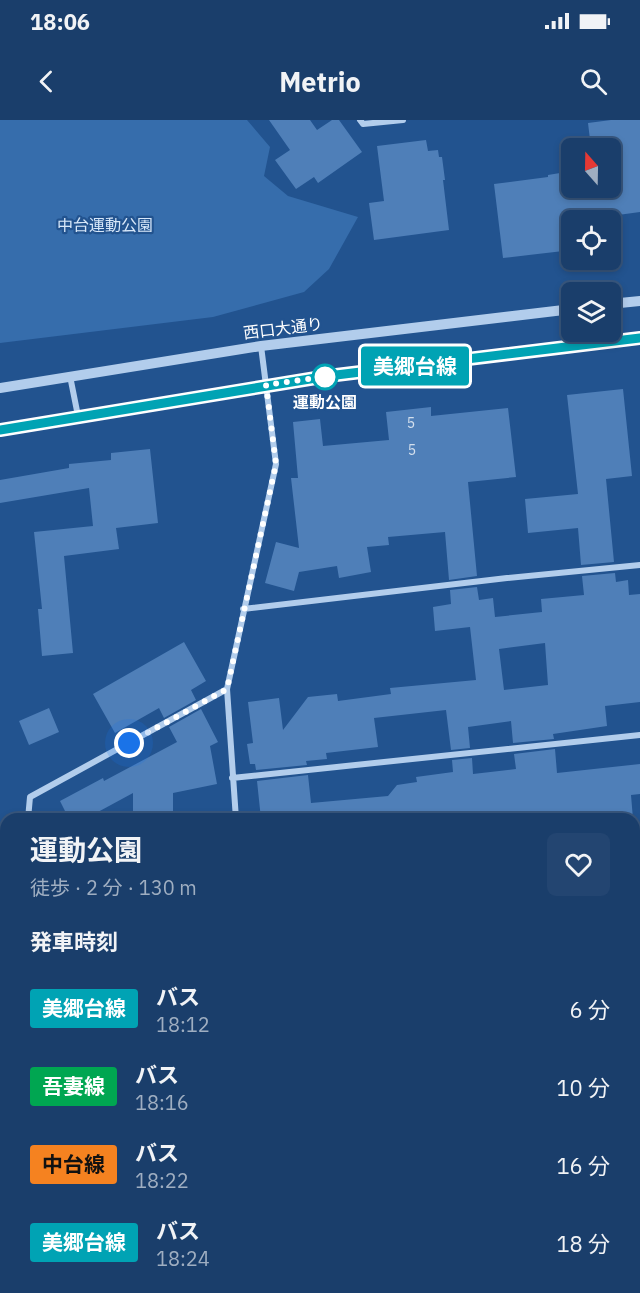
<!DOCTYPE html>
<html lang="ja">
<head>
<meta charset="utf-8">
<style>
	body { margin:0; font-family:"IBM Plex Sans","Noto Sans JP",sans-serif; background:#234571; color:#f1f3f6; height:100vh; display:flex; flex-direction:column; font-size:22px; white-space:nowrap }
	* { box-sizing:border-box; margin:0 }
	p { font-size:20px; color:#9faec1 }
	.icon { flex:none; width:33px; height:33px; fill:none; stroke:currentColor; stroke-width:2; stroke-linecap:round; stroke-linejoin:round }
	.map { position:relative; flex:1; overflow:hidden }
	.panel { position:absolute; left:0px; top:693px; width:640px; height:480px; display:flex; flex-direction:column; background:#1a3e6b; border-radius:18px 18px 0 0; box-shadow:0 3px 9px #0003,0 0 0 2px #38577e }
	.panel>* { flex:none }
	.badge { padding:0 12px; border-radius:4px; font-size:21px; line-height:39px }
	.needle { width:39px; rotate:340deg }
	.fabs { position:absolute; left:561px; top:18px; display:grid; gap:12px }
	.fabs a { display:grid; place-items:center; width:60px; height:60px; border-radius:9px; background:#1a3e6b; box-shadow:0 3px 9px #0003,0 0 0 2px #38577e; font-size:30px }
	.you { position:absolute; width:30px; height:30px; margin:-15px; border:4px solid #fff; border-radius:50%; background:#1a73e8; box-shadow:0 0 0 9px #1a73e833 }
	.map>.badge { position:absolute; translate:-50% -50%; box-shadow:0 0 0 3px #fff }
	h2 { padding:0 30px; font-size:22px; line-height:54px }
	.round { display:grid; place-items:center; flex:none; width:63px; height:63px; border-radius:9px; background:#234571 }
	.head { display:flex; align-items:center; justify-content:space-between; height:102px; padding:0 30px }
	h1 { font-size:28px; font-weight:700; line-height:45px }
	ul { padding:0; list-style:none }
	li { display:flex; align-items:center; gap:18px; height:78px; padding:0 30px }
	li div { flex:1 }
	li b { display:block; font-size:22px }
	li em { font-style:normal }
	li .badge { min-width:66px; font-weight:700; text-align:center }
	.status { display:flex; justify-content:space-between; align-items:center; height:42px; padding:0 30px; background:#1a3e6b; direction:ltr }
	.status svg { height:16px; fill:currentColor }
	header { display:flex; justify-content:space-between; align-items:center; height:78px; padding:0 30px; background:#1a3e6b; font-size:27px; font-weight:700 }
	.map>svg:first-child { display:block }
	.green { fill:#366dac }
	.building { fill:#4f7fb8; fill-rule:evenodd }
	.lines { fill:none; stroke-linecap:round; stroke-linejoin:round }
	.minor { stroke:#b2cdec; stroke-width:6 }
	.tertiary { stroke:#b2cdec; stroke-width:10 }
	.line-casing { stroke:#fff; stroke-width:14 }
	.line { stroke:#00a3b4; stroke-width:9 }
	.walk { stroke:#fff; stroke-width:6; stroke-dasharray:0 10.8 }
	.stop-dot { fill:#fff; stroke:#00a3b4; stroke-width:3 }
	.labels { text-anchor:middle; stroke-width:4.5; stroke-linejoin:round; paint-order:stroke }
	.number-label { font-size:14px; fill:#d3dfed }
	.park-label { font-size:16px; fill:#d7e7f9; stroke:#22538f }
	.street-label { font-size:16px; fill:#fff; stroke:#22538f }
	.stop-label { font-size:16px; font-weight:bold; fill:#fff; stroke:#22538f }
</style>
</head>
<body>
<div class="status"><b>18:06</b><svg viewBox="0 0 49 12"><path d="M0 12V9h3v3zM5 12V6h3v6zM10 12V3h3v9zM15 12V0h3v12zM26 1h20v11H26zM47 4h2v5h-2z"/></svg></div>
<header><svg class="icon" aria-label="back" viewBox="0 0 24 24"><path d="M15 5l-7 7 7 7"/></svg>Metrio<svg class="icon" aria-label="search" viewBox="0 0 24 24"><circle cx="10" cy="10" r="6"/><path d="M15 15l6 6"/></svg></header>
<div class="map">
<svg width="640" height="1173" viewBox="0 0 640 1173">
	<rect width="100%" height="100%" fill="#22538f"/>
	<path class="green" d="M0,0H247L270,27L264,56L288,76L358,97L329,149L304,172L213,197L0,223Z"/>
	<path class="building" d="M269,0H310L317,10L332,0H339L362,32L318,63L314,57L296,69L275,40L290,30Z
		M611,0H640V92L596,98V100H572V130L503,138L494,64L548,57V55L572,51V68H610V28H591L588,3Z
		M426,20L428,31L438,30L439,37H442L445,60H443L449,110L374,120L369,83L384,81L377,26Z
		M623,269L632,356L606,359L614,442L581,445L578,408L528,413L525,379L578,374L567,275Z
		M431,287V296L508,288L516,357L468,362L477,456L449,460L445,412L388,417L389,425L367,427L371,452L339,458L337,446L299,452L294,471L265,463L276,422L299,428L291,358H298L293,302L320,299L323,326L389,320L386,292Z
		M150,329L158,403L116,408L119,429L64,436L73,533L42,536L38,489H42L34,412L93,406L89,368L0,383V360L69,348V344L111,340V333Z
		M615,453L616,462L628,460L629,475L640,474V582L605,586L607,606L553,614L554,619L513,623L511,601L468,607L470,628L451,630L446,590L374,598L378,627L326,633L327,639L306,641L307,645L256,650L255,644H250L247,624L253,623L248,582L279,578L283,610L308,577L337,574L338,581L391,574L390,568L476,560L470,507L435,511L433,487L451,484L450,470L477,467L479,480L493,478L495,497L542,492L541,479L584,475L582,456ZM545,523L548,565L504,570L499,529Z
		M184,522L206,561L191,570L196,580L164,598L159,588L115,613L93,574Z
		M49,588L59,612L29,625L19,601Z
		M201,589L218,622L210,626L217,664L173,673V699H133V673L85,699H69L60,681L103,658L104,661L177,622L169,607Z
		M555,629L557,653L640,644V674L631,675L633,699H534L533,693L492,698V691L434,699H261L257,661L308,655L311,683L388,676L397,665L417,662L416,657L453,652L452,640L472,638L473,654L516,649L514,634Z"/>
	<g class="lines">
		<path class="minor" d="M360,0L363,4L403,0
			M70,256L78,296
			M243,489L507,458L640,445
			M232,658L640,615
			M28,699L30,677L227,569
			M236,699L227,569L276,344L261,226
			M634,780H640
			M634,947L640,948
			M0,992L6,925
			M0,1081L6,1091
			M634,1087L640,1089
			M50,1167L53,1173"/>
		<path class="tertiary" d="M610,184L640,181
			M0,268L261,226L572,189
			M0,310L328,256L640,218"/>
	</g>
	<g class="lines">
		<g class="line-casing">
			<path id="line" d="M0,310L328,256L640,218"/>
		</g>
		<use href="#line" class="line"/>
		<path class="walk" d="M129,623L227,569L276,344L266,265L328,256L325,257"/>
	</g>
	<circle class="stop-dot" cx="325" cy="257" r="12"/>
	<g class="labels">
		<g class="number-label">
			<text x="411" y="308">5</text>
			<text x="412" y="335">5</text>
		</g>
		<g class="park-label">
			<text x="105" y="111">中台運動公園</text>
		</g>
		<g class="street-label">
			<text transform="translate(283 208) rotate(-7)" y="6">西口大通り</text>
		</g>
		<g class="stop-label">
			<text x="325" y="288">運動公園</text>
		</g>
	</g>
</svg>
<div class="fabs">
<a><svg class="needle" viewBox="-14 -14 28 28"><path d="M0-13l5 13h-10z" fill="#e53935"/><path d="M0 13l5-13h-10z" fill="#9faec1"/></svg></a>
<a><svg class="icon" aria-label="locate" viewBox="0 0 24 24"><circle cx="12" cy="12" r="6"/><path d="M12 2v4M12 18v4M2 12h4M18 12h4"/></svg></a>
<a><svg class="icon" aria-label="layers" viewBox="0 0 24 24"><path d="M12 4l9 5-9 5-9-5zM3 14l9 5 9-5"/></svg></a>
</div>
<div class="you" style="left:129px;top:623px"></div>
<b class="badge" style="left:415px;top:246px;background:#00a3b4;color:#fff">美郷台線</b>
<section class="panel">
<div class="head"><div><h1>運動公園</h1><p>徒歩 · 2 分 · 130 m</p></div><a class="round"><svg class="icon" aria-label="heart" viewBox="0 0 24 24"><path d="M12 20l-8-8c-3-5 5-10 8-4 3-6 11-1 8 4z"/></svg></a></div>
<h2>発車時刻</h2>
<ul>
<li><span class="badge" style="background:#00a3b4;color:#fff">美郷台線</span><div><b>バス</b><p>18:12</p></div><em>6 分</em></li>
<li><span class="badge" style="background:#00a651;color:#fff">吾妻線</span><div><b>バス</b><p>18:16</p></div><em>10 分</em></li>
<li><span class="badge" style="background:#f58220;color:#111">中台線</span><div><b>バス</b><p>18:22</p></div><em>16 分</em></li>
<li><span class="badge" style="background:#00a3b4;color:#fff">美郷台線</span><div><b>バス</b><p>18:24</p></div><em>18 分</em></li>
</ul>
</section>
</div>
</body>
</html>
